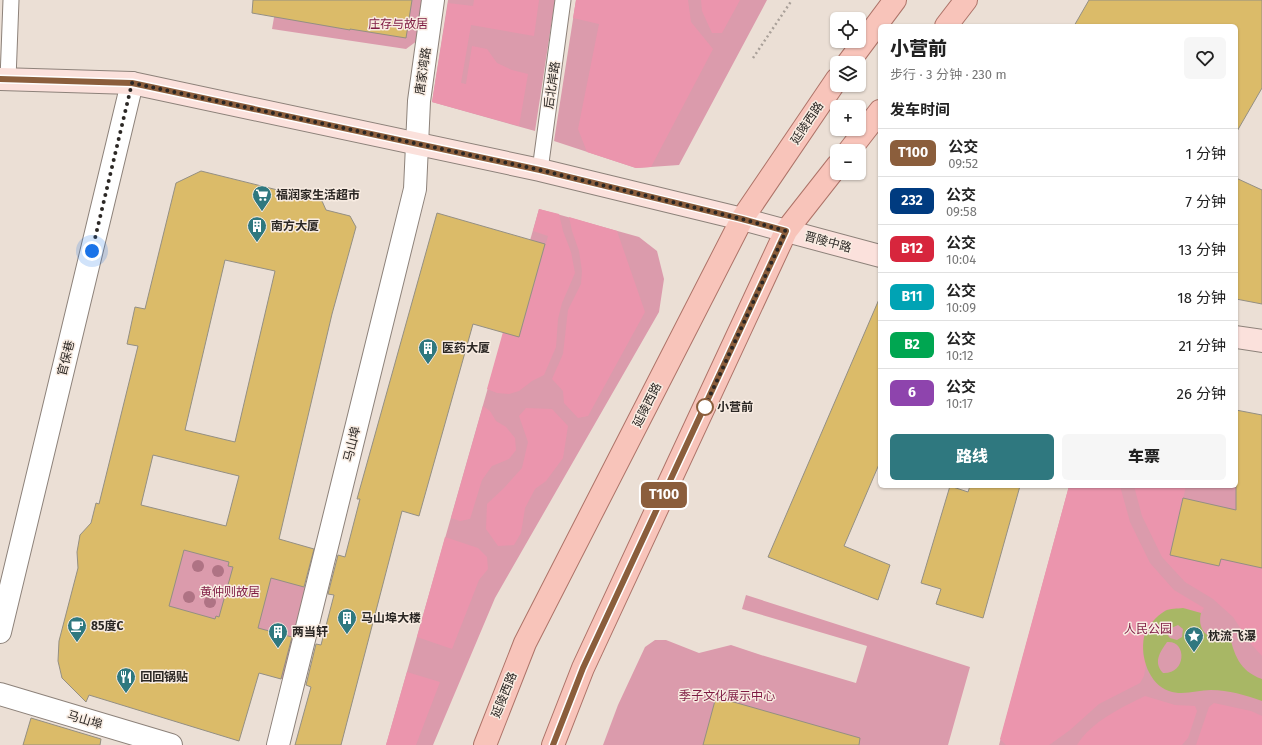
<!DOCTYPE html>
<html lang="zh">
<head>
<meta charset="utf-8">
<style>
	body { margin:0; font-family:"Fira Sans","Noto Sans SC",sans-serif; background:#f6f6f6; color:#222; height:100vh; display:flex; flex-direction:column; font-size:15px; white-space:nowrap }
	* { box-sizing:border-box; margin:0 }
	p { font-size:13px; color:#767676 }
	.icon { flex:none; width:22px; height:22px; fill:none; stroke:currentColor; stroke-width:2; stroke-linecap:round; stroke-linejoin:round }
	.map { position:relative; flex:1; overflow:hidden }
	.details { position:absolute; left:878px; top:24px; width:360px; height:464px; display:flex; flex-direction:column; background:#fff; border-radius:6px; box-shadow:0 1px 3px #0004 }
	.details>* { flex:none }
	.badge { padding:0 8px; border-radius:6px; font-size:14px; line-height:26px }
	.buttons { position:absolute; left:830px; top:12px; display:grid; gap:8px }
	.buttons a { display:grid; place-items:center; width:36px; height:36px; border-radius:6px; background:#fff; box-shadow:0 1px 3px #0004; font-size:20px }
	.you { position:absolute; width:20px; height:20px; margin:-10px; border:3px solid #fff; border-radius:50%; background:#1a73e8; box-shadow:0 0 0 6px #1a73e833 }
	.map>.badge { position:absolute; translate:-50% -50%; box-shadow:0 0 0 2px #fff }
	h2 { padding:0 12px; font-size:15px; line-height:36px }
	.round { display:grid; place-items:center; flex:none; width:42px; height:42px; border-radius:6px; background:#f6f6f6 }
	.summary { display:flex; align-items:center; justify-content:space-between; height:68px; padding:0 12px }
	h1 { font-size:19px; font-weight:800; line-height:30px }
	.cta { display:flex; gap:8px; margin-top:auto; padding:8px 12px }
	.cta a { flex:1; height:46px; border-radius:6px; background:#2f787f; color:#fff; font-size:16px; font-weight:800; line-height:46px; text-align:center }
	.cta a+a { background:#f6f6f6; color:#222 }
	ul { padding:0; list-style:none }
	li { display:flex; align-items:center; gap:12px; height:48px; padding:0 12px; border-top:1px solid #e0e0e0 }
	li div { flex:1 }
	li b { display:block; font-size:15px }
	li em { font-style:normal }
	li .badge { min-width:44px; font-weight:700; text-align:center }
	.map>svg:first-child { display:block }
	.green { fill:#db9bac }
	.forest { fill:#eb95ad }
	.water { fill:#a8b765; fill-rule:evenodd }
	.building { fill:#dbbb69; stroke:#948f83; fill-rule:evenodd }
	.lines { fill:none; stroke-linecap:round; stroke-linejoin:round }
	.lane-casing { stroke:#8d827a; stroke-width:17 }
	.street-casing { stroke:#8d827a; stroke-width:24 }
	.secondary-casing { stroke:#8d827a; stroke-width:24 }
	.primary-casing { stroke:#ad7368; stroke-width:24 }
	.path { stroke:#a9a099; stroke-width:2.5; stroke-dasharray:2 3; stroke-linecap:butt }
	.lane { stroke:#fff; stroke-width:15 }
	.street { stroke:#fff; stroke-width:22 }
	.secondary { stroke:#fbe1dc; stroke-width:22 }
	.primary { stroke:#f8c4ba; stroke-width:22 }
	.tree { fill:#af7384 }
	.line-casing { stroke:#fff; stroke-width:9 }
	.line { stroke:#8b5e3c; stroke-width:6 }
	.walk { stroke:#2b2724; stroke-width:4; stroke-dasharray:0 7.2 }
	.stop-dot { fill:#fff; stroke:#8b5e3c; stroke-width:2 }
	.labels { text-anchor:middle; stroke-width:3; stroke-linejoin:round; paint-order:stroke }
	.park-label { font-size:12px; fill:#7e1a42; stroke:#f8ece2 }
	.street-label { font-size:12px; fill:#2b2724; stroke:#f8ece2 }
	.poi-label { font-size:12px; font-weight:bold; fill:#2b2724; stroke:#f8ece2; text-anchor:start }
	.stop-label { font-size:12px; font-weight:bold; fill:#2b2724; stroke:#f8ece2; text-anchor:start }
</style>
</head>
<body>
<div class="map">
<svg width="1262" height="745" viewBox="0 0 1262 745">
	<rect width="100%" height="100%" fill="#ebdfd5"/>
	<path class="green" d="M277,0H426L421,38L406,49L272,29Z
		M448,0H555L535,131L432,102Z
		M576,0H767L679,165L636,168L554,141Z
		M539,209L639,237L657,251L664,279L659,312L495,598L433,745H386Z
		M1069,486H1236L1262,505V745H999Z
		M155,509L313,549L303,586L307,588L286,680L257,672L125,616Z
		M746,595L970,667L948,745H603L618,705L645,647L655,640H666L699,653L731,645L761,655L856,683L867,646L742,609Z"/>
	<path class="forest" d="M474,0H539L534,36L471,25L461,83L466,84L472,46L487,49L497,63L512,70L528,74L519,126L432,102L448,3L473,6Z
		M576,0H688L691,22L713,49L651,167L636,168L587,152L578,129L599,24L573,18Z
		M701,0H740L722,33H712L702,11Z
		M539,209L559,214L563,231L571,252L575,273L562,303L558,319L556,347L544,375L532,381L519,391L509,394L497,393L487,389L503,332L520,336L548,236L533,231Z
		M569,217L617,231L645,312L588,416L578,418L564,403L563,391L552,379L563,354L568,310L581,284L582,271L579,251L572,231Z
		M483,406L490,411L496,421L506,427L515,438L516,450L509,459L492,466L482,480L470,519L460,521L451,518Z
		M526,408L552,409L568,426L563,458L546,481L535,489L525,508L521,533L514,545L498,546L486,529L487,504L504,488L522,468L528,442L519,416Z
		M1069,486H1120L1130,522L1150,563L1174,590L1204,608L1201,613L1183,608L1166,610L1153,621L1145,636L1143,654L1146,664L1144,676L1140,683L1099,704L1070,730L1052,743L1049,745H1006L1000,739Z
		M1134,486H1186L1170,555L1218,566L1221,559L1262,568V656L1251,644L1233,617L1213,599L1185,582L1162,557L1142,516Z
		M445,537L478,548L487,557L488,569L479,580L452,649L417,637Z
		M407,672L440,682L416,745H386Z
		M1145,696L1175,705L1195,706L1197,711L1188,738L1182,745H1077C1092,721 1121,708 1145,696Z
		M1214,703L1251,711L1262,716V745H1196L1209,707Z"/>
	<path class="water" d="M1183,608L1201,613C1196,633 1213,644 1229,633C1234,654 1239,671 1262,679V701C1245,695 1229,690 1211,690C1197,690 1183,696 1169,691C1149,684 1140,657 1144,637C1147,627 1156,616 1165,611C1170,608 1178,609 1183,608ZM1178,625L1183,629L1182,637L1177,640L1170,638L1166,633L1169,629ZM1167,642C1187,640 1187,674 1163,673C1153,662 1160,652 1167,642Z"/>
	<path class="building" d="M253,0H412L406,38L350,29V30L252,13Z
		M1089,0H1262V88L1236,133V26H1074Z
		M201,171L322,201L326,210L350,216L356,227L332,314L279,539L314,549L304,587L271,578L258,628L292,637L281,679L259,673L239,741L89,695L86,702L62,678L58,661L59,641L78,568L77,552L80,535L91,523L96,503L99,504L138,346L127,344L135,307L145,309L176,183ZM225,260L275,271L235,442L185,430ZM153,455L239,476L226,526L141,505ZM184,550L229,562L228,566L233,567L219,617L216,616L215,619L169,606Z
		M1236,178L1262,190V304L1236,299Z
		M437,213L545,244L519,337L473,324L419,516L402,511L341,745H295L311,687L306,685L316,644L321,645L334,595L328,594L338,555L345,557L360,499H357Z
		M880,297V462L844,546L890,565L878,600L768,557Z
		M1236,410L1262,415V568L1221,559L1219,566L1170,555L1183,498L1236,510Z
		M950,486L968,492L970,486H1020L983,618L936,604L941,589L921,583Z
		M716,697L860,738L859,745H703Z
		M31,718L101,739L100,745H23Z"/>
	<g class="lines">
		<g class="lane-casing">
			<path id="lane" d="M8,79L11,0
				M540,170L563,0"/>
		</g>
		<g class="street-casing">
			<path id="street" d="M0,632L132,83
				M0,694L171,745
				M278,745L415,189L419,101L433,0"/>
		</g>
		<g class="secondary-casing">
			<path id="secondary" d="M0,79L132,83L540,170L742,219L880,256
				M1236,337L1262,341"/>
		</g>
		<g class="primary-casing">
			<path id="primary" d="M946,26L966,0
				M848,63L895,0
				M849,151L880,111
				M485,745L525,643L742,219L837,79
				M553,745L583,668L786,231L837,166"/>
		</g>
		<path class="path" d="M753,58L792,0"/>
		<use href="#lane" class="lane"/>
		<use href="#street" class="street"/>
		<use href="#secondary" class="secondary"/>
		<use href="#primary" class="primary"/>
	</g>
	<g class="tree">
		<circle cx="198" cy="566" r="6"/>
		<circle cx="218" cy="571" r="6"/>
		<circle cx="189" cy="597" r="6"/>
		<circle cx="210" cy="602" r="6"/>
	</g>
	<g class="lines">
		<g class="line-casing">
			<path id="line" d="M0,79L132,83L540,170L742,219L786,231L583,668L553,745"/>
		</g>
		<use href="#line" class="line"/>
		<path class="walk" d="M92,251L132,83L540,170L742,219L786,231L702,413L705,407"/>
	</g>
	<defs>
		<g id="supermarket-pin" transform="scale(1)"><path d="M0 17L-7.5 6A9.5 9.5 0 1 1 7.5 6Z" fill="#2f787f" stroke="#f8ece2"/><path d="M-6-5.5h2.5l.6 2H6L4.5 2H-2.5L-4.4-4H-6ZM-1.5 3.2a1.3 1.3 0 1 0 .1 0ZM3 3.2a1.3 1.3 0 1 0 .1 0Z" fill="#fff"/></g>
		<g id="building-pin" transform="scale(1)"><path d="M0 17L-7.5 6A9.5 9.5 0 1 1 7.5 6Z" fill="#2f787f" stroke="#f8ece2"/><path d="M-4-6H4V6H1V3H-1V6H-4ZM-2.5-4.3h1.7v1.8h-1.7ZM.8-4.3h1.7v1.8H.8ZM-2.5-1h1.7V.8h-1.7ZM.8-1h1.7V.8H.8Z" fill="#fff"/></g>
		<g id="cafe-pin" transform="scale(1)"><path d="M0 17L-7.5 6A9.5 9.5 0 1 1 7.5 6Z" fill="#2f787f" stroke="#f8ece2"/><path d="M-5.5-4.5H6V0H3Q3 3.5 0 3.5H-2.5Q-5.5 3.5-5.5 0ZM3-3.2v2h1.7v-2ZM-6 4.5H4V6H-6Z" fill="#fff"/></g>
		<g id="sight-pin" transform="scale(1)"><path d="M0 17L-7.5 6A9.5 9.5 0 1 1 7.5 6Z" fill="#2f787f" stroke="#f8ece2"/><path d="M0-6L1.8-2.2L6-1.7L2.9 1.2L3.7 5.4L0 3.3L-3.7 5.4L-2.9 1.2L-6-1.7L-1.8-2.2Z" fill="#fff"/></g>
		<g id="restaurant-pin" transform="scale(1)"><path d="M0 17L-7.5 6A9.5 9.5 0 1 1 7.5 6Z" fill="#2f787f" stroke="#f8ece2"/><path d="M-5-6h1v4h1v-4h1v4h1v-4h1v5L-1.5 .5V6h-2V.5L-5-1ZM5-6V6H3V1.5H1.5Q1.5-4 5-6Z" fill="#fff"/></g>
	</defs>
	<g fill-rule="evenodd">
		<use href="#supermarket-pin" x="262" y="195"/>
		<use href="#building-pin" x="257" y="226"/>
		<use href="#building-pin" x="428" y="348"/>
		<use href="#building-pin" x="347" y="618"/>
		<use href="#cafe-pin" x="77" y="626"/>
		<use href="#building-pin" x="278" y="632"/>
		<use href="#sight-pin" x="1194" y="636"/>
		<use href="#restaurant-pin" x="126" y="677"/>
	</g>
	<circle class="stop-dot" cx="705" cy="407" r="8"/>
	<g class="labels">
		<g class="park-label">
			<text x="398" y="28">庄存与故居</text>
			<text x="230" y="596">黄仲则故居</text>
			<text x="1148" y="633">人民公园</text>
			<text x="727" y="700">季子文化展示中心</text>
		</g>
		<g class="street-label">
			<text transform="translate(423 71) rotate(-82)" y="4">唐家湾路</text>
			<text transform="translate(552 85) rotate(-82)" y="4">后北岸路</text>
			<text transform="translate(807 123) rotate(-56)" y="4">延陵西路</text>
			<text transform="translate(828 242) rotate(15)" y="4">晋陵中路</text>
			<text transform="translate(66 358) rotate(-76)" y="4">官保巷</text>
			<text transform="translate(647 405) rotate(-63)" y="4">延陵西路</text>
			<text transform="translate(352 444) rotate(-76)" y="4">马山埠</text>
			<text transform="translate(504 695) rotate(-68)" y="4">延陵西路</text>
			<text transform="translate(85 720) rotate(17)" y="4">马山埠</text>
		</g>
		<g class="poi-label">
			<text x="276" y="199">福润家生活超市</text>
			<text x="271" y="230">南方大厦</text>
			<text x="442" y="352">医药大厦</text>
			<text x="361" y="622">马山埠大楼</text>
			<text x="91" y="630">85度C</text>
			<text x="292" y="636">两当轩</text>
			<text x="1208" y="640">枕流飞瀑</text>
			<text x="140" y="681">回回锅贴</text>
		</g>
		<g class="stop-label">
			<text x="717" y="411">小营前</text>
		</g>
	</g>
</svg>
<div class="buttons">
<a><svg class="icon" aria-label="locate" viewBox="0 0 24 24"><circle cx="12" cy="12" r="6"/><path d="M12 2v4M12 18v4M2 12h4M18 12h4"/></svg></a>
<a><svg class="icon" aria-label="layers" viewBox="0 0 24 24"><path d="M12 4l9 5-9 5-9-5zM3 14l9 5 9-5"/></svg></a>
<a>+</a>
<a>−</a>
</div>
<div class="you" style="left:92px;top:251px"></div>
<b class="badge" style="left:664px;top:495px;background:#8b5e3c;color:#fff">T100</b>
<section class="details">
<div class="summary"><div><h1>小营前</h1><p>步行 · 3 分钟 · 230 m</p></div><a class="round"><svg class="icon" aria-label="heart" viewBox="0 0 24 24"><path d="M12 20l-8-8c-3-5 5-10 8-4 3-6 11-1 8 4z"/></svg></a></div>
<h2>发车时间</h2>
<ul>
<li><span class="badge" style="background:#8b5e3c;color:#fff">T100</span><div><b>公交</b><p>09:52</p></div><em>1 分钟</em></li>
<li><span class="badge" style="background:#003b80;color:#fff">232</span><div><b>公交</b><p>09:58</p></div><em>7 分钟</em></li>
<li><span class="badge" style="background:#d7263d;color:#fff">B12</span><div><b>公交</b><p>10:04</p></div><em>13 分钟</em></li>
<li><span class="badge" style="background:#00a3b4;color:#fff">B11</span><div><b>公交</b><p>10:09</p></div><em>18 分钟</em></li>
<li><span class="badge" style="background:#00a651;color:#fff">B2</span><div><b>公交</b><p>10:12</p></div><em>21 分钟</em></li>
<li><span class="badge" style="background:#8e44ad;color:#fff">6</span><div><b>公交</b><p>10:17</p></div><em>26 分钟</em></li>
</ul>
<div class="cta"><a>路线</a><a>车票</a></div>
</section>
</div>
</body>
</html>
